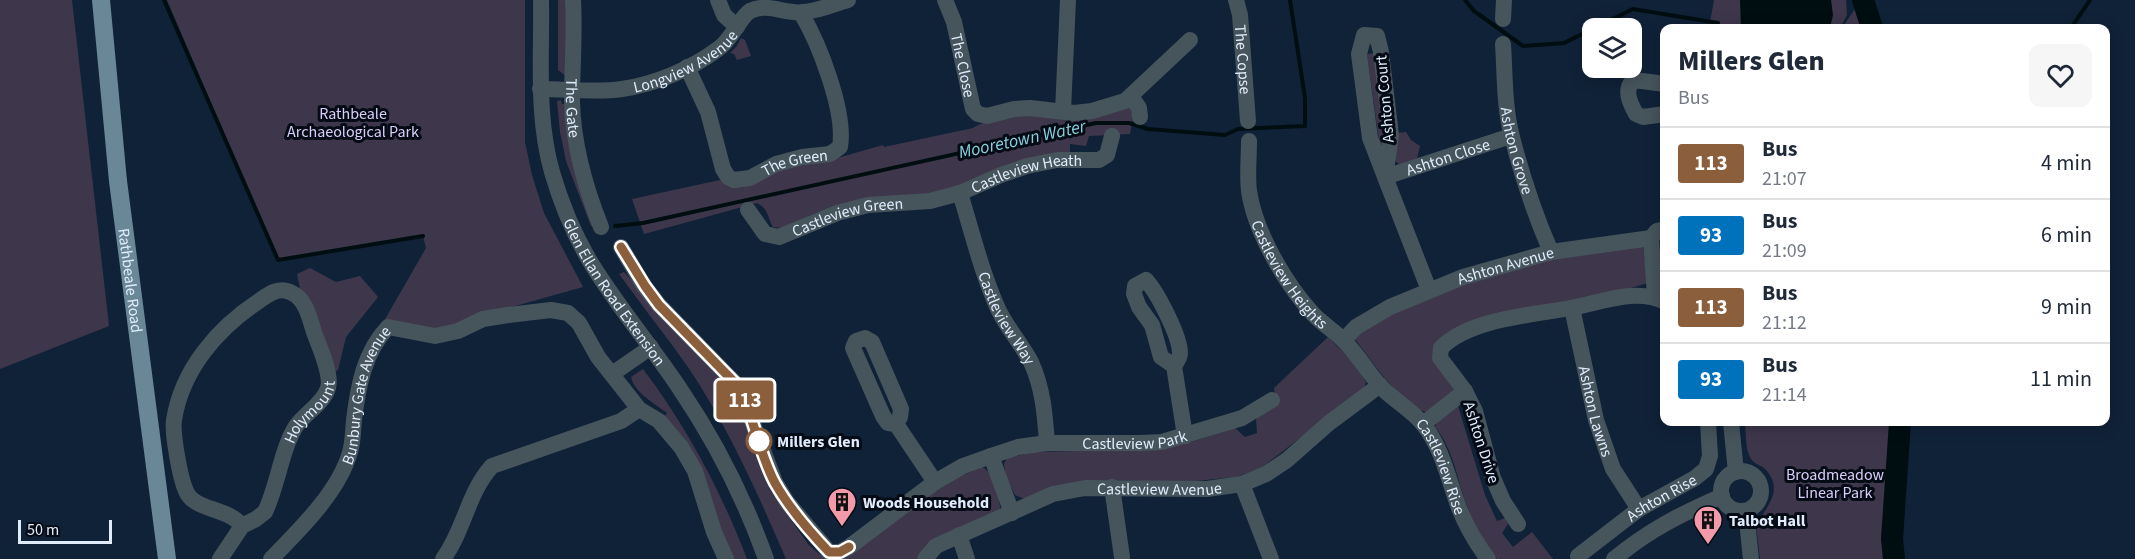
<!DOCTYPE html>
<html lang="en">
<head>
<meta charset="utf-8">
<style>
	body { margin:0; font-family:"Source Sans 3",sans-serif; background:#f6f6f7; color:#1f2937; height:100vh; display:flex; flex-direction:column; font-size:22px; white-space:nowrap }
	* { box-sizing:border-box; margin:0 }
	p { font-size:20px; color:#747a83 }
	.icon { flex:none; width:33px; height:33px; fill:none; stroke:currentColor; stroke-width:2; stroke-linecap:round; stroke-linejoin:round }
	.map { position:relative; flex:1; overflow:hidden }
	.drawer { position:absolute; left:1660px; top:24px; width:450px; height:402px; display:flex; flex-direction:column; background:#fff; border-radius:12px; box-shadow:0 3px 15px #0003 }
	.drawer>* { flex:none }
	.badge { padding:0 12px; border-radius:4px; font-size:21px; line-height:39px }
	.fabs { position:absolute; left:1582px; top:18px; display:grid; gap:12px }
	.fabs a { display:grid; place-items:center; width:60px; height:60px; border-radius:12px; background:#fff; box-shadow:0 3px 15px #0003; font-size:30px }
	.scale { position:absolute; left:18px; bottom:15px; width:94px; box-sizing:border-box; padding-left:6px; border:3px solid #e0ecfc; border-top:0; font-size:16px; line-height:21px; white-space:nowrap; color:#e0ecfc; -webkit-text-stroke:4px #050b15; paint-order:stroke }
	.map>.badge { position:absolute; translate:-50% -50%; box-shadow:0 0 0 3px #fff }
	.round { display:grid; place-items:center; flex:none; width:63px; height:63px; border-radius:12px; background:#f6f6f7 }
	.overview { display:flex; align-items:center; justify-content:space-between; height:102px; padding:0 18px }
	h1 { font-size:28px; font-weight:800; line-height:45px }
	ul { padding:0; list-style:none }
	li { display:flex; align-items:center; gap:18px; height:72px; padding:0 18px; border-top:2px solid #e0e1e3 }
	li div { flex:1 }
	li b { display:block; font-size:22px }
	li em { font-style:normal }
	li .badge { min-width:66px; font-weight:700; text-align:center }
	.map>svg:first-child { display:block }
	.green { fill:#3e374c }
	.water { fill:#000e11 }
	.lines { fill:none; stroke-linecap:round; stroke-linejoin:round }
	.stream { stroke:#000e11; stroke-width:4 }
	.river { stroke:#000e11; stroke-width:22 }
	.minor { stroke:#46545c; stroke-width:16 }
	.major { stroke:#698797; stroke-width:18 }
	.line-casing { stroke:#fff; stroke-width:14 }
	.line { stroke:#8b5e3c; stroke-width:9 }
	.stop-dot { fill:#fff; stroke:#8b5e3c; stroke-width:3 }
	.labels { text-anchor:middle; stroke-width:6; stroke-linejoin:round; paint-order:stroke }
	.street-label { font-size:16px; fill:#e0ecfc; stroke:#050b15 }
	.park-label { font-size:16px; fill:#dbcdf9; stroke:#050b15 }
	.stop-label { font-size:16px; font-weight:bold; fill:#e0ecfc; stroke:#050b15; text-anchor:start }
	.poi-label { font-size:16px; font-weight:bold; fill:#e0ecfc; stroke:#050b15; text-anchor:start }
	.water-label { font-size:18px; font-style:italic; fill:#84d1dd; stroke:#050b15 }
</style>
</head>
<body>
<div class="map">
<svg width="2135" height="559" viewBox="0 0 2135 559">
	<rect width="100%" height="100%" fill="#102238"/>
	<path class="green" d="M0,0H72L109,326L0,369Z
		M167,0H525V142L532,175L544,213L583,287L480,316L438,331L384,321L426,248L423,236L278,260Z
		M558,0H567L566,76L558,70Z
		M1714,0H1846L1847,15L1840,28H1709Z
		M1861,0H1863L1872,28H1842Z
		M741,38L745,40L751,56L737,60L734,54L730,53L736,47Z
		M1376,53L1386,133L1380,148L1367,54Z
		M561,100L562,104H565L595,225L591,226L566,161L560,132L557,101Z
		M1130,107L1133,117L1130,134L1089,136L1086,146L1070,144V155L943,192L833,206L813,214L782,228L773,227C767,217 769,209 757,203L644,234L632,199L720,180L733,187L783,167L841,157L883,145L884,147L973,128C990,113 1102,110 1130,107Z
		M1406,132L1411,140L1420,146L1417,159L1400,165L1393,159L1396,133Z
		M1643,245L1648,283L1440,343L1457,389L1428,412C1404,410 1370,358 1355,339L1358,332L1428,295L1521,264Z
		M310,268L336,282L360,276L378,297L346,337L338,370L332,373L300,289L297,274Z
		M624,272L731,390L743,414L755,454L770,490L808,544L825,559H786C758,494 729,429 690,370C667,337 642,306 619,274Z
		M1328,337L1354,363L1366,382L1364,389L1261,468L1236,477L1175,483L1125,480L1085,482L1025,499L1015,495L1006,477L1004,464L1007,458L1035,452L1158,449L1194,441L1235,428L1245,437L1257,433L1256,418L1276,404L1274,388Z
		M643,369C687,427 721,491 747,559H733L664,417L667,413C655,404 634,392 631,377Z
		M1458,406L1485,495L1497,521L1505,518L1508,524L1502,533L1513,547L1532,532L1553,559H1497C1483,544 1474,525 1467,506C1457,479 1453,448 1435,427L1437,420Z
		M1745,422H1900L1892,539L1894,559H1760L1756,526C1765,508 1785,491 1766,470C1762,465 1755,465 1751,459C1745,449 1746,433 1745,422Z
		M982,467C995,473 999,498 1001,512L927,548L916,559H844C871,543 892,520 917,502C938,487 959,476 982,467Z"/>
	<path class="water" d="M1740,0H1831L1833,15L1830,28H1741Z"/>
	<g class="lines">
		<path class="stream" d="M164,0L278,260L423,236
			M1465,0L1474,11L1523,46L1564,43L1633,9L1718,23
			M2071,28L2090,0
			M615,226L643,223L1096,123H1129L1148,129L1225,135L1238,129L1305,126V98L1290,0"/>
		<path class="river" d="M1863,0L1872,28
			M1894,559L1892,539L1900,422"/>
		<g class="minor">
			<path id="s1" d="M541,0C542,57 536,116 552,172C561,203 574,235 591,263C618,307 652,347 680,389C716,442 745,500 766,559"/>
			<path id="s2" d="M573,0C575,34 572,68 572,101C573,144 585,187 601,227"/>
			<path d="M718,0L724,15L737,27"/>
			<path id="s3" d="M945,0L954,22L973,109L978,114L987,116L1014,109L1030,108L1074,113L1092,111L1125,101L1190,40"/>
			<path id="s4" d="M1236,0L1240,15L1248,121"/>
			<path d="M1503,19L1504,0"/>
			<path id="s5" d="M1503,44C1505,74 1504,107 1512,137C1522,176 1535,215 1551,252"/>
			<path id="s6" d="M687,67L708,112L723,169L728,177L734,180L750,178L776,164L802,157L830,154L840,147C846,112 819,43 801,13"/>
			<path d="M1665,84L1634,80C1623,89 1630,103 1636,114L1643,117L1665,114"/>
			<path id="s7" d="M540,89C567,89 596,93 622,89C656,84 691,69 718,49C732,40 739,18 750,11C768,2 786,15 804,12C819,11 834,4 848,0"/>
			<path d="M1131,96L1139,108L1140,117"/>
			<path d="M1063,111L1068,0"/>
			<path id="s8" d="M1249,141C1249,158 1247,174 1249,191C1255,232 1286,285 1314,315C1324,325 1336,332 1345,342C1359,356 1369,374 1382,388C1395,401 1412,410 1423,424C1443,449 1448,479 1459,508C1466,526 1476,543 1488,559"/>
			<path id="s9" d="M960,193C972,232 982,274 999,311C1008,329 1022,345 1031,362C1043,388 1045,415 1047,443"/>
			<path id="s10" d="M748,210L765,234L779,237L837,213L868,205L930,201L960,193L1001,175L1027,166L1057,160H1099L1107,155L1112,136"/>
			<path d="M1651,238L1655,297"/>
			<path d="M1651,238L1657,231L1665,229"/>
			<path id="s11" d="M621,247L644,286L659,305L739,387L775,482L787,502L829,552H840L849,547L935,482L963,466L991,456L1018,447L1047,443H1140L1162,442L1242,418L1272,400"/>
			<path id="s12" d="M1429,290L1385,177L1391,135L1381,52L1377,36L1364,35L1359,54L1370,138L1385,177L1511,136"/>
			<path id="s13" d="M1572,308L1596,420L1613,469L1639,509"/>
			<path id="s14" d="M1344,340L1356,327L1390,307L1463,277L1551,252L1651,238"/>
			<path d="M1174,366C1177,362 1180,358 1180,353C1180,336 1157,292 1146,280L1135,286L1134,294L1139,307L1152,325L1161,357L1174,366L1185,436"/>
			<path d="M612,374L651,347"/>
			<path d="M1731,422L1736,472"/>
			<path d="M896,424L900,417L901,409L872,342L865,338L856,341L853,348L883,416L888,423L896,424L935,482"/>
			<path d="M1423,424L1465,391"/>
			<path d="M991,456L1012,513"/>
			<circle cx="1741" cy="491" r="20"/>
			<path d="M1242,484L1271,559"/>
			<path d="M1112,487L1122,557"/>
			<path d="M1746,511L1751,559"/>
			<path d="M1518,524L1503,501L1493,478L1475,411L1465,391L1440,358L1441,348C1469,319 1532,315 1571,308C1600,303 1636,287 1665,302"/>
			<path d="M959,535L967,559"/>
			<path id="s15" d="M1578,556L1639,509L1695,478L1706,469L1710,456L1708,422"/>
			<path id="s16" d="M220,559L242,526L256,519L265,512C278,485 281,450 296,426C305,413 324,403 328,388C332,375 320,348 315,335C310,321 307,300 292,293C279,286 269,294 259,301C218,328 182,369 174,420C172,433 180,478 186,491C194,511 228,507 242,526"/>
			<path id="s17" d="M271,559C299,530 339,492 350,452C353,442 353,431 354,420C358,387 364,352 388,327L435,336L458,331L483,319L508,315L551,310L568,313L579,323L598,357L639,409L659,421L681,447L695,471L714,532L726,559"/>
			<path d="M443,559C464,531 468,492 492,466L621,421L639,409"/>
			<path id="s18" d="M925,559L936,546L1053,494L1085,488L1207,489L1242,484L1266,474L1287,460L1329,423L1380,385"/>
			<path d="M1614,559C1649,530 1681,514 1722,496"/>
		</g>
		<path class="major" id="s19" d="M101,0L118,181L167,559"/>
	</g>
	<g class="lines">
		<g class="line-casing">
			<path id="line" d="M621,247L645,286L659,305L739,387C754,418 759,453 775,483C789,508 809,531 829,552H840L849,547"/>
		</g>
		<use href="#line" class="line"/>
	</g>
	<defs>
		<g id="building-pin" transform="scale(1.5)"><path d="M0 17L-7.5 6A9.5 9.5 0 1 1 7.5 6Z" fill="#f39aaa" stroke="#050b15"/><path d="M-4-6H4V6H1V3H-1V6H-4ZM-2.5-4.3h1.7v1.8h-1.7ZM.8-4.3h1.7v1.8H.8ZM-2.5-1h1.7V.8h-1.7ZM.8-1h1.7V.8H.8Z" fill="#111"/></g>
	</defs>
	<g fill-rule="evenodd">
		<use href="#building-pin" x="842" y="502"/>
		<use href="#building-pin" x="1708" y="520"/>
	</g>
	<circle class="stop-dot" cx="759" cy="441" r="12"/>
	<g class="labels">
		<g class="street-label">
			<text dy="6" stroke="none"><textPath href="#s7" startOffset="152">Longview Avenue</textPath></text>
			<text dy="6" stroke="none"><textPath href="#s4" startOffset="60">The Copse</textPath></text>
			<text dy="6" stroke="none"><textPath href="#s3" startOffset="68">The Close</textPath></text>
			<text transform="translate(1384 99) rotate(-95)" y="6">Ashton Court</text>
			<text dy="6" stroke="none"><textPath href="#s2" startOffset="108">The Gate</textPath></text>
			<text dy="6" stroke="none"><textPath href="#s5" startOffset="108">Ashton Grove</textPath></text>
			<text dy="6" stroke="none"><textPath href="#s12" startOffset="489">Ashton Close</textPath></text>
			<text dy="6" stroke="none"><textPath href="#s6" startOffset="189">The Green</textPath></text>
			<text dy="6" stroke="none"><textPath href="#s10" startOffset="302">Castleview Heath</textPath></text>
			<text dy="6" stroke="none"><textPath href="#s10" startOffset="116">Castleview Green</textPath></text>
			<text dy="6" stroke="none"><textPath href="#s14" startOffset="180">Ashton Avenue</textPath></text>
			<text dy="6" stroke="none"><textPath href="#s8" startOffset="144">Castleview Heights</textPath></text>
			<text dy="6" stroke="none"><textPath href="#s19" startOffset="282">Rathbeale Road</textPath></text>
			<text dy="6" stroke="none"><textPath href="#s1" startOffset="309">Glen Ellan Road Extension</textPath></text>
			<text dy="6" stroke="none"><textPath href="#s9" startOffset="134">Castleview Way</textPath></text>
			<text dy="6" stroke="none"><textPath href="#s17" startOffset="194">Bunbury Gate Avenue</textPath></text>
			<text dy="6" stroke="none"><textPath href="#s16" startOffset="178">Holymount</textPath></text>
			<text dy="6" stroke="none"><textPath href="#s13" startOffset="106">Ashton Lawns</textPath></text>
			<text dy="6" stroke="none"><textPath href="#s11" startOffset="711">Castleview Park</textPath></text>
			<text transform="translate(1482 442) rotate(72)" y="6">Ashton Drive</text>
			<text dy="6" stroke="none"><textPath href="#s8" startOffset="393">Castleview Rise</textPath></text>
			<text dy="6" stroke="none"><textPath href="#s18" startOffset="252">Castleview Avenue</textPath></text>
			<text dy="6" stroke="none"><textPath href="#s15" startOffset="102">Ashton Rise</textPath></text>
		</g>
		<g class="park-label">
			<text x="353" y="119">Rathbeale<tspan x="353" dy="18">Archaeological Park</tspan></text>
			<text x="1835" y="480">Broadmeadow<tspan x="1835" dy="18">Linear Park</tspan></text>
		</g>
		<g class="stop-label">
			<text x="777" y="447">Millers Glen</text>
		</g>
		<g class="poi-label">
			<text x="863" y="508">Woods Household</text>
			<text x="1729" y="526">Talbot Hall</text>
		</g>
		<g class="water-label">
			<text transform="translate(1022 139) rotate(-12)" y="6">Mooretown Water</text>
		</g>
	</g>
</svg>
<div class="fabs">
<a><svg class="icon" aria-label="layers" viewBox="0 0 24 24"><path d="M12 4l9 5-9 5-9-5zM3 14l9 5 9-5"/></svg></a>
</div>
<div class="scale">50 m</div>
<b class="badge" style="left:745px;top:400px;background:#8b5e3c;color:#fff">113</b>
<section class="drawer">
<div class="overview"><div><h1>Millers Glen</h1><p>Bus</p></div><a class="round"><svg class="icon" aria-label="heart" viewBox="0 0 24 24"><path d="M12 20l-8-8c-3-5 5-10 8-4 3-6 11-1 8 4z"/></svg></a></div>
<ul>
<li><span class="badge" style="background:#8b5e3c;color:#fff">113</span><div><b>Bus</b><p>21:07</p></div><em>4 min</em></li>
<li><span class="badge" style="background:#0072bc;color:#fff">93</span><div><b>Bus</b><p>21:09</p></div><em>6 min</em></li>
<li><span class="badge" style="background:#8b5e3c;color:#fff">113</span><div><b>Bus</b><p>21:12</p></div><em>9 min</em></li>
<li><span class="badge" style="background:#0072bc;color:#fff">93</span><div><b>Bus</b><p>21:14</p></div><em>11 min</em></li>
</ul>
</section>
</div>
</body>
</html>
